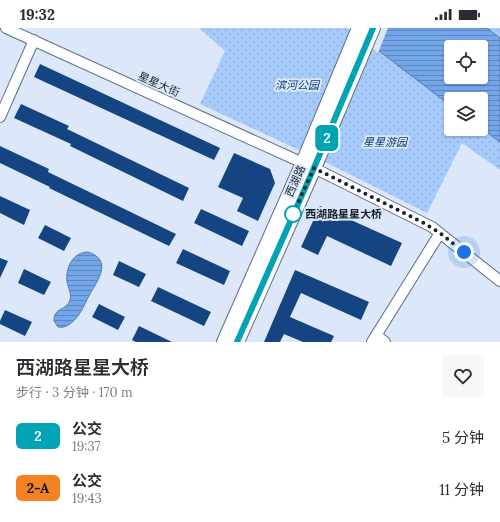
<!DOCTYPE html>
<html lang="zh">
<head>
<meta charset="utf-8">
<style>
	body { margin:0; font-family:Lora,"Noto Sans SC",serif; background:#f7f7f7; color:#2b2b33; height:100vh; display:flex; flex-direction:column; font-size:15px; white-space:nowrap }
	* { box-sizing:border-box; margin:0 }
	p { font-size:13px; color:#7c7c81 }
	.icon { flex:none; width:22px; height:22px; fill:none; stroke:currentColor; stroke-width:2; stroke-linecap:round; stroke-linejoin:round }
	.map { position:relative; height:314px; overflow:hidden }
	.sheet { display:flex; flex-direction:column; background:#fff; flex:1 }
	.sheet>* { flex:none }
	.badge { padding:0 8px; border-radius:6px; font-size:14px; line-height:26px }
	.fabs { position:absolute; left:444px; top:12px; display:grid; gap:8px }
	.fabs a { display:grid; place-items:center; width:44px; height:44px; border-radius:4px; background:#fff; box-shadow:0 1px 3px #0004; font-size:20px }
	.you { position:absolute; width:20px; height:20px; margin:-10px; border:3px solid #fff; border-radius:50%; background:#1a73e8; box-shadow:0 0 0 6px #1a73e833 }
	.map>.badge { position:absolute; translate:-50% -50%; box-shadow:0 0 0 2px #fff }
	.round { display:grid; place-items:center; flex:none; width:42px; height:42px; border-radius:4px; background:#f7f7f7 }
	.summary { display:flex; align-items:center; justify-content:space-between; height:68px; padding:0 16px }
	h1 { font-size:19px; font-weight:600; line-height:30px }
	ul { padding:0; list-style:none }
	li { display:flex; align-items:center; gap:12px; height:52px; padding:0 16px }
	li div { flex:1 }
	li b { display:block; font-size:15px }
	li em { font-style:normal }
	li .badge { min-width:44px; font-weight:700; text-align:center }
	.status { display:flex; justify-content:space-between; align-items:center; height:28px; padding:0 20px; background:#fff; direction:ltr }
	.status svg { height:11px; fill:currentColor }
	.map>svg:first-child { display:block }
	.grass { fill:url(#grass-dots); fill-rule:evenodd }
	.water { fill:url(#water-rules); stroke:#587eb0; fill-rule:evenodd }
	.pier { fill:#dce8f9 }
	.building { fill:#144582 }
	.lines { fill:none; stroke-linecap:round; stroke-linejoin:round }
	.minor-casing { stroke:#5b6d85; stroke-width:12 }
	.secondary-casing { stroke:#5b6d85; stroke-width:16 }
	.minor { stroke:#fff; stroke-width:10 }
	.secondary { stroke:#fff; stroke-width:14 }
	.line-casing { stroke:#fff; stroke-width:9 }
	.line { stroke:#00a3b4; stroke-width:6 }
	.walk { stroke:#1a222c; stroke-width:4; stroke-dasharray:0 7.2 }
	.stop-dot { fill:#fff; stroke:#00a3b4; stroke-width:2 }
	.labels { text-anchor:middle; stroke-width:4; stroke-linejoin:round; paint-order:stroke }
	.street-label { font-size:11px; fill:#1a222c; stroke:#dce8f9 }
	.park-label { font-size:11px; font-style:italic; fill:#0b3e7b; stroke:#dce8f9 }
	.stop-label { font-size:11px; font-weight:bold; fill:#1a222c; stroke:#dce8f9; text-anchor:start }
</style>
</head>
<body>
<div class="status"><b>19:32</b><svg viewBox="0 0 49 12"><path d="M0 12V9h3v3zM5 12V6h3v6zM10 12V3h3v9zM15 12V0h3v12zM26 1h20v11H26zM47 4h2v5h-2z"/></svg></div>
<div class="map">
<svg width="500" height="314" viewBox="0 0 500 314">
	<defs>
		<pattern id="grass-dots" width="8" height="8" patternUnits="userSpaceOnUse"><rect width="8" height="8" fill="#a5cafb"/><path d="M2 2h.1M6 6h.1" fill="none" stroke="#8dadd7" stroke-width="1.8" stroke-linecap="round"/></pattern>
		<pattern id="water-rules" width="6" height="5" patternUnits="userSpaceOnUse"><rect width="6" height="5" fill="#72a5e9"/><path d="M0 2.5h6" fill="none" stroke="#5d86bd"/></pattern>
	</defs>
	<rect width="100%" height="100%" fill="#dce8f9"/>
	<path class="grass" d="M199,0H500V142L462,115L427,185L327,135L200,76L225,23ZM451,19H481V49H451ZM451,71H481V101H451Z"/>
	<path class="water" d="M349,0H487L500,10V114L481,100V71H451V78ZM451,19H481V49H451Z
		M88,224C113,232 98,252 90,266C86,273 83,281 78,288C73,294 66,301 58,299L54,293C53,279 67,283 70,272C72,266 68,260 67,254C65,240 73,224 88,224Z"/>
	<path class="pier" d="M347,0H388L378,25Z"/>
	<path class="building" d="M40,36L220,120L214,132L34,49Z
		M21,76L69,98L67,101L189,160L183,173L70,118L71,116L14,90Z
		M0,118L49,141L48,144L176,206L169,218L49,160L50,159L0,135Z
		M234,125L270,141L275,155L258,193L237,183L243,170L218,159Z
		M0,168L30,182L24,197L0,185Z
		M320,178L402,215L391,238L327,208L318,227L301,219Z
		M201,181L249,203L242,218L194,195Z
		M45,197L71,210L64,223L38,210Z
		M183,221L230,243L224,257L176,235Z
		M0,230L8,233L0,250Z
		M119,233L146,246L139,259L113,247Z
		M24,241L51,254L44,267L18,255Z
		M295,242L369,274L361,292L301,265L290,289L334,308L331,314H303L284,306L280,314H264Z
		M158,259L211,284L204,298L151,273Z
		M99,276L125,289L118,302L92,289Z
		M5,282L32,294L25,308L0,296V293Z
		M139,298L172,314H136L132,312Z"/>
	<g class="lines">
		<g class="minor-casing">
			<path id="minor" d="M6,0L303,135
				M0,89L34,12
				M314,140L432,199L500,253
				M376,307L385,314
				M372,314L440,205"/>
		</g>
		<g class="secondary-casing">
			<path id="secondary" d="M224,314L303,135L359,0
				M237,314L314,140L373,0"/>
		</g>
		<use href="#minor" class="minor"/>
		<use href="#secondary" class="secondary"/>
	</g>
	<g class="lines">
		<g class="line-casing">
			<path id="line" d="M237,314L314,140L373,0"/>
		</g>
		<use href="#line" class="line"/>
		<path class="walk" d="M293,186L314,140L422,194L440,205L464,224"/>
	</g>
	<circle class="stop-dot" cx="293" cy="186" r="8"/>
	<g class="labels">
		<g class="street-label">
			<text transform="translate(159 56) rotate(24)" y="4">星星大街</text>
			<text transform="translate(295 153) rotate(-66)" y="4">西湖路</text>
		</g>
		<g class="park-label">
			<text x="297" y="61">滨河公园</text>
			<text x="385" y="118">星星游园</text>
		</g>
		<g class="stop-label">
			<text x="305" y="190">西湖路星星大桥</text>
		</g>
	</g>
</svg>
<div class="fabs">
<a><svg class="icon" aria-label="locate" viewBox="0 0 24 24"><circle cx="12" cy="12" r="6"/><path d="M12 2v4M12 18v4M2 12h4M18 12h4"/></svg></a>
<a><svg class="icon" aria-label="layers" viewBox="0 0 24 24"><path d="M12 4l9 5-9 5-9-5zM3 14l9 5 9-5"/></svg></a>
</div>
<div class="you" style="left:464px;top:224px"></div>
<b class="badge" style="left:327px;top:110px;background:#00a3b4;color:#fff">2</b>
</div>
<section class="sheet">
<div class="summary"><div><h1>西湖路星星大桥</h1><p>步行 · 3 分钟 · 170 m</p></div><a class="round"><svg class="icon" aria-label="heart" viewBox="0 0 24 24"><path d="M12 20l-8-8c-3-5 5-10 8-4 3-6 11-1 8 4z"/></svg></a></div>
<ul>
<li><span class="badge" style="background:#00a3b4;color:#fff">2</span><div><b>公交</b><p>19:37</p></div><em>5 分钟</em></li>
<li><span class="badge" style="background:#f58220;color:#111">2-A</span><div><b>公交</b><p>19:43</p></div><em>11 分钟</em></li>
</ul>
</section>
</body>
</html>
